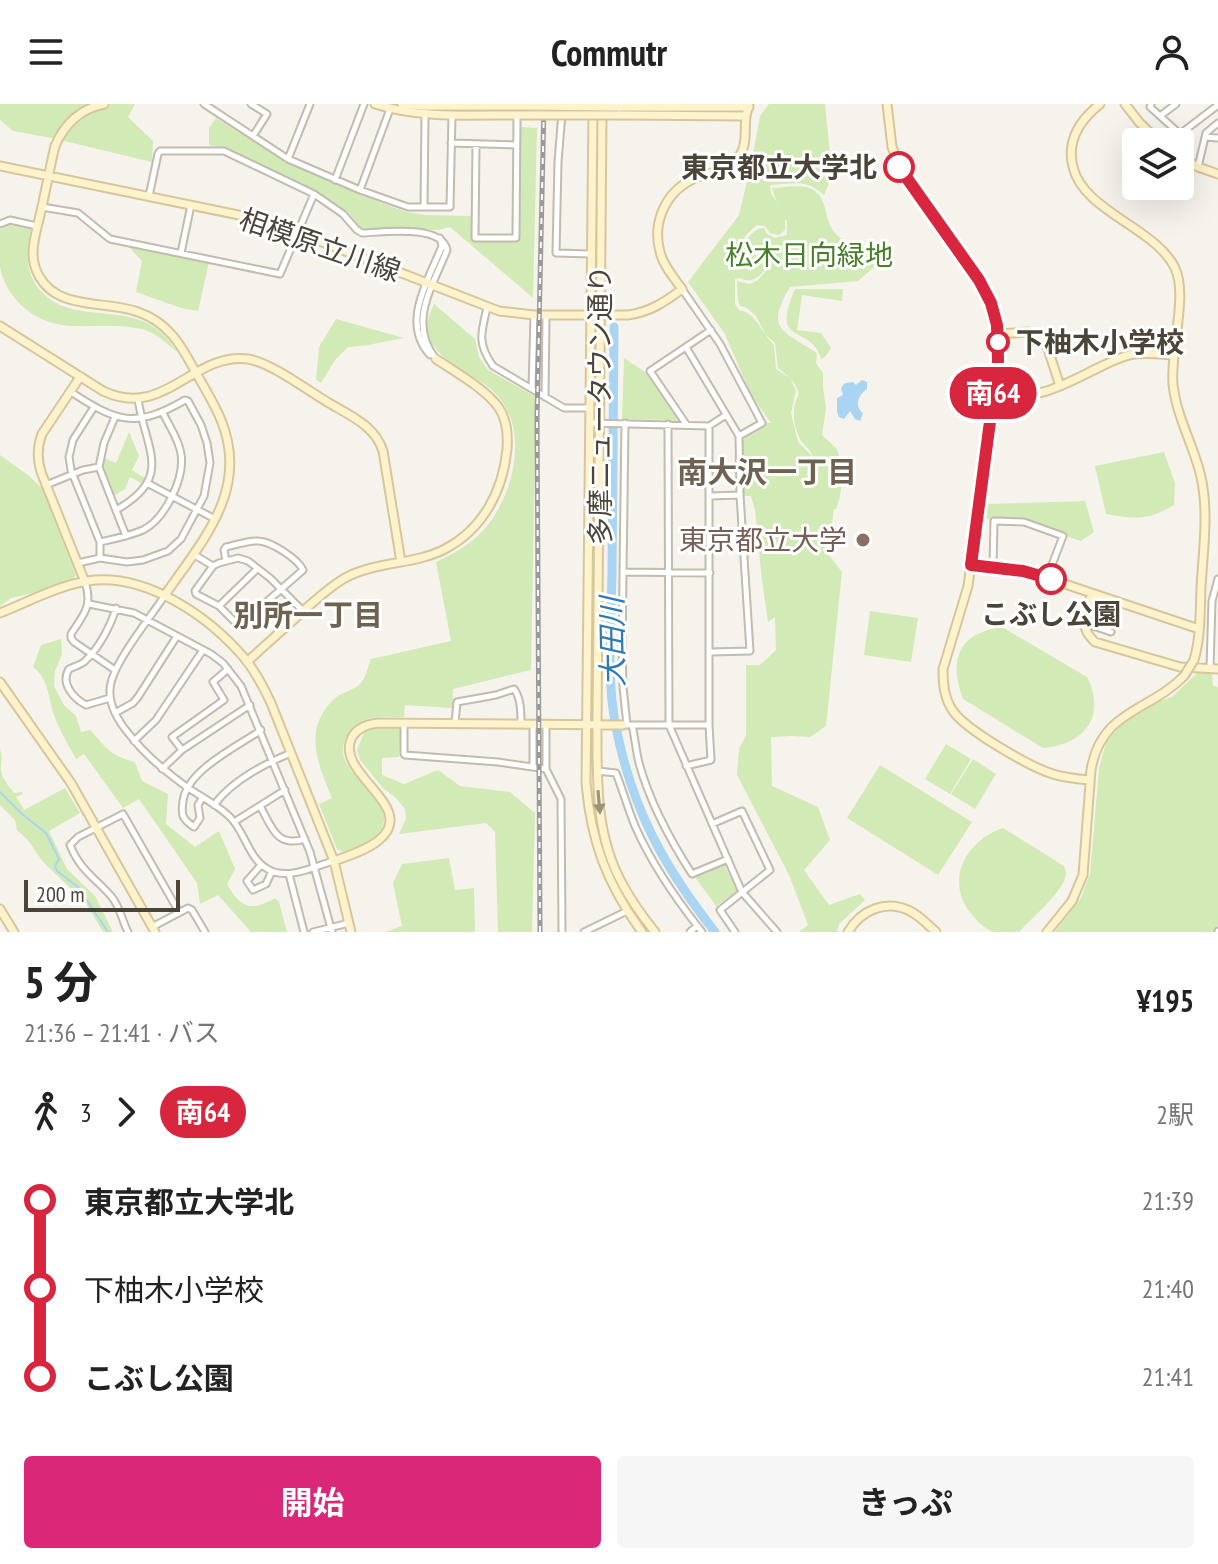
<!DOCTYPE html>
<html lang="ja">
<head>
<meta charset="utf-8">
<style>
	body { margin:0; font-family:"PT Sans Narrow","Noto Sans JP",sans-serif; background:#f6f6f6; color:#222; height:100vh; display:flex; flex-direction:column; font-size:30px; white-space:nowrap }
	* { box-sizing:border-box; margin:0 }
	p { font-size:26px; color:#767676 }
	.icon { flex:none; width:44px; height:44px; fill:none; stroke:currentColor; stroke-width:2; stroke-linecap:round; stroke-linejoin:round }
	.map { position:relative; height:828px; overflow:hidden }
	.side { display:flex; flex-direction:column; background:#fff; flex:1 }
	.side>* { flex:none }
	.badge { padding:0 16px; border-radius:26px; font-size:28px; line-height:52px }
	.fabs { position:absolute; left:1122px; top:24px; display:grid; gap:16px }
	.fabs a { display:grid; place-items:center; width:72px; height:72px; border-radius:8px; background:#fff; box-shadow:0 8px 32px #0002; font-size:40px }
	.scale { position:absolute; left:24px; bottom:20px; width:156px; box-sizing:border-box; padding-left:8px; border:4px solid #4b4439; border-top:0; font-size:22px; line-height:28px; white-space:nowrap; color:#4b4439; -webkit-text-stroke:6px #fff; paint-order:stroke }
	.map>.badge { position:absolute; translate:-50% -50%; box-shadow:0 0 0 4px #fff }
	.legs { display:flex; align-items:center; gap:12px; height:88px; padding:0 24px; font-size:26px }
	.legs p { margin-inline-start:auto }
	.overview { display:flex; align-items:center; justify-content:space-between; height:136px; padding:0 24px }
	h1 { font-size:44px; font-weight:700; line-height:60px }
	.action { display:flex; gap:16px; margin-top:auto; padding:16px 24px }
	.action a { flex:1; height:92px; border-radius:8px; background:#db2777; color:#fff; font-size:32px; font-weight:700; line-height:92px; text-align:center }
	.action a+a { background:#f6f6f6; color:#222 }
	ul { padding:0 24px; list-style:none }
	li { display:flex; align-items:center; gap:28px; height:88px; font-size:30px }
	li i { display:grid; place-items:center; width:12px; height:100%; margin:0 10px; background:currentColor }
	li i::after { content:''; width:20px; height:20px; margin:-10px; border:6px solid; border-radius:50%; background:#fff }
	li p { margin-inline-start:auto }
	li:first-child i { background:linear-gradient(#0000 50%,currentColor 0) }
	li:last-child i { background:linear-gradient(currentColor 50%,#0000 0) }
	header { display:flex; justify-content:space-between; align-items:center; height:104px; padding:0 24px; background:#fff; font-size:36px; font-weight:700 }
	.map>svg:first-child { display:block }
	.green { fill:#d2eab5; fill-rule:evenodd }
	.water { fill:#a9d4f2 }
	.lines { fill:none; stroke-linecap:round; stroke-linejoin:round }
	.stream { stroke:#a9d4f2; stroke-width:2 }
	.river { stroke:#a9d4f2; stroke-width:9 }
	.street-casing { stroke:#c2bbae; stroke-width:9 }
	.secondary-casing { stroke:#d6c79b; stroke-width:11 }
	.street { stroke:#fff; stroke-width:5 }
	.secondary { stroke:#fff3cd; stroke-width:7 }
	.rail-casing { stroke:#9a9a9a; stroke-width:5 }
	.rail { stroke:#fff; stroke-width:2; stroke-dasharray:6; stroke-linecap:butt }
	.secondary-bridge-casing { stroke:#d6c79b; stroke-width:11; stroke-linecap:butt }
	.secondary-bridge { stroke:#fff3cd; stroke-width:7 }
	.oneway { fill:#9c937c }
	.line-1-casing { stroke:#fff; stroke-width:18 }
	.line-1 { stroke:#d7263d; stroke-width:12 }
	.stop-1-dot { fill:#fff; stroke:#d7263d; stroke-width:4 }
	.education-dot { fill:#8d6e63; stroke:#fff; stroke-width:3 }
	.labels { text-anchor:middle; stroke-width:6; stroke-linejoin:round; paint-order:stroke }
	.stop-label { font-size:28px; font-weight:bold; fill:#4b4439; stroke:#fff; text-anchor:end }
	.street-label { font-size:28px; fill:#4b4439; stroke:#fff }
	.park-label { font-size:28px; fill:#4a7f2a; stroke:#fff }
	.education-label { font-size:28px; fill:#785e54; stroke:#fff; text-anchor:end }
	.neighbourhood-label { font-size:30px; font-weight:bold; fill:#6e6250; stroke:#fff }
	.water-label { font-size:30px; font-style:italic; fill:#2e7ab2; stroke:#fff }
</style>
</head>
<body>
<header><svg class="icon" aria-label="menu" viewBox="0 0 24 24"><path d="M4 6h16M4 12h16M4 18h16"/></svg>Commutr<svg class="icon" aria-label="person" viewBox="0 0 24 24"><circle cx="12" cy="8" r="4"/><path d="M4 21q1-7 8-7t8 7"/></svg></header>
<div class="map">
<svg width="1218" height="828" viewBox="0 0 1218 828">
	<rect width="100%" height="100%" fill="#f6f3ec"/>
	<path class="green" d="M0,0H135L128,13L153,37L152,58L52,34L13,27L0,16Z
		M769,0H825L830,51L829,66L830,77L824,91C806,74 793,80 770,81L771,89L777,99L772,84C791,83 815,76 823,98C827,108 827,119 834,128C842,139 861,144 873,150L874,163L858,177L790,183C766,224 780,226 814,247L817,250L816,259L823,269V284L826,304L822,331L837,345L839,352L833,361C843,379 843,385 836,405H834L828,450L842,468L826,622L810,633L791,632L771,633L772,682L818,703L830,736L804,766L829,801L860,790L865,796L839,820L837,828H799L808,821L789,771L737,671L739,645L746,631V561H760L776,546L775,513L768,518L762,476L755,406L751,392H742V338L746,332L767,319H771L751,291L725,230L688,178L739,111L752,56L760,12ZM785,115L787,117V131L775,134L767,130L764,124C755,124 749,132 745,139L771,161L758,176L750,180L737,177L738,197L740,202L747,204L756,212L766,231L775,239L778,264C790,274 794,275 799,290C791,304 793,321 800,335C803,341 810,344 812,351C813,356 811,365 810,370L805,371L808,369L811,351L798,338L791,309L796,286L790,274L776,265L774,241C761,229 758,210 739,206L735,200V175C745,174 736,174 746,176C756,178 762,169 768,162L742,139L746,131L757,121L765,122L770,129L779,131L785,126Z
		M216,14L287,58L358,90L406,108L425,111L471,112V136L519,138L520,23L537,24L533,194L450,123L438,126L361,124L349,109L316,87L225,44L209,41V24Z
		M9,121L31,125C26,146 25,166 38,184C65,218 111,202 147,219C161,226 169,235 177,248C166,239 155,228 141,225C119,220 94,223 72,222C38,221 7,198 0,163C0,152 0,137 0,126Z
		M128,142L209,158L198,207L181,204L136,188L142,157Z
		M795,185H843L842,197L802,191L797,226L821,229L831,244L826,252L821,255C811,218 769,245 795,185Z
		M434,200L475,235L479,253L488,266L536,293L531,566L453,585L452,604L405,601L404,613C383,613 361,609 348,630C324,668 394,688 383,721C378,736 356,743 343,748L337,745L319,700L332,694C318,660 302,626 334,595C342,588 355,586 361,579C366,573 368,562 371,555L451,537L436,458C455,449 473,439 486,423C515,389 530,322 494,288C474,269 442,261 429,234C423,222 429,212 434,200Z
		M336,215L404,234L368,241L348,243L335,256L321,279L316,276L319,243Z
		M624,254L645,268L679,313L677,316L622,315Z
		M129,328L139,352L132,366L146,375L143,380L130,373L125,385L113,392L103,366L102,353L116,359Z
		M1164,348L1175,379L1174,401C1147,417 1136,415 1106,410L1095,362Z
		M0,351L28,371L42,384L76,471L74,474L33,489L11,494L0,502Z
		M1085,397L1094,428L1081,437L1024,418L994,417L983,413V403L988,400Z
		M870,507L918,514L911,558L864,551Z
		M1002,523L1087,573C1107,612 1084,641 1043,644L963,595C948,555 959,529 1002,523Z
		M61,535L62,550L55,567L54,582L64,601L76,612L81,628L90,626C107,644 110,652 135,658L142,677L168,690L166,720L195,743L219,727L235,765L227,780C240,804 251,808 275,794L279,798L287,828H251L218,791L200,800L197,779L139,695L123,704L84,650L76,655C68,640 58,624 53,608C48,591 48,574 33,563L41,541Z
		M1197,569H1212L1213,582L1218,583V821L1214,828H1055L1081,794L1090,770L1099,665L1106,638L1124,618L1154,599L1172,593Z
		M376,623H401L399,653L382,654V671L404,680L438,666L460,682L510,688L535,709L532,828H498L495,728L486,719L399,730L406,715L405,705L396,694L383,684L360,656L357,646L364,629Z
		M946,640L971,655L950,690L925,675Z
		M0,645C3,654 1,656 1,665C1,674 9,682 14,689L22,688L23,690L16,693L24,705L22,707L65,684L80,709L49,727L67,765L95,792L113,828H103L85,798L43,758L28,736L17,726L15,716L0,701Z
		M973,655L996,670L975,705L951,690Z
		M880,661L972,718L938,771L847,714Z
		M1003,724L1064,762C1066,768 1067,768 1065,774C1061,789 1030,816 1019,828C1011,828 1001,828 994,828C987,826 978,818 974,813C943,780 964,737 1003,724Z
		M449,754L455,786L474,784L475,828H385L402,822L393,779L402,760Z
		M723,759L738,787L716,802L695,773Z"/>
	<path class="water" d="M862,276L867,278V285C858,291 854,302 863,309L860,317L855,315L850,307L844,315L839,313L837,308V294L843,291L841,284L845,279L853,278L856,281Z"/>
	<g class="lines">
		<path class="stream" d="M0,688L22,710L46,729L59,755L55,762L57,767L78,783L108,828"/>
		<path class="river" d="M614,223C614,306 613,389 612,471C611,521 606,574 616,623C632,705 664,763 715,828"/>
		<g class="street-casing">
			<path id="street" d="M204,0L288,55L360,86L408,103H450L452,11
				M251,0L267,10L253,32
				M1151,0L1150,3L1180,30L1218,1
				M562,7H593
				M562,9L558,58L556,149L591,150
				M1160,12L1176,0
				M1205,33L1218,34
				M451,39L517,41
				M476,40L475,134H516L517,11
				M288,55L310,0
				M1198,63L1206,29L1218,19
				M335,76L364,0
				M360,86L390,5
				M149,92L158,50L160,47H224L314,90L343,110L357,126L362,129C383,128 442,120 447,146C433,182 407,219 436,255
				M42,103L78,109L110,135L280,170L314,90
				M424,103L425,9
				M0,120L10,116L37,122
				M181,149L191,101
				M682,185L720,240L762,319L739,332
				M487,204C481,229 477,239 493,262L564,304H590
				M686,243L739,332L740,391L750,547L710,548
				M430,251C400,219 429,175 442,142L440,134
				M532,285L534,211
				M71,288C117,318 135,325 185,296L188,297L201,321L207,339L210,359L204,392L181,435L168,447L143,456L127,458L100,454L78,459
				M545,293L546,211
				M94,303L73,336L69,353L71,366L100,438V454
				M115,313L104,339L99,363L126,432
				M590,319L709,322L726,311
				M625,319L622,545L623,583L627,621
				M668,320L669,621L742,788L777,828
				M686,320L650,267L711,226
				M147,379L215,415
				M46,381L83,366L99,363
				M710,392L740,391
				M116,406C175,373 145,345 138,295
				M100,438C114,435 129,432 143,426C165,415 185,374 181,350C179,335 169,322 163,309
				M193,450L213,462L219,459L238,454L248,457L270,474L303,507
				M213,462L195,487L196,490L219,502L239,522L303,466C298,455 272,438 259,437C249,436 236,441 226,443L224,446L226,457
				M993,463L994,417L1024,418L1063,432L1047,474
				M623,468L710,469
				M85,478C93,502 84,510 71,530V534L74,538L115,566
				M165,491C151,513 110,562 110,586C109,603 119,618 129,630C146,652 166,668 188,684C202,693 217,701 229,712C247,729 248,759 274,768C294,774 314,762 334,757
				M89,500L134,509L211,550L223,559L241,582L310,748L332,828
				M219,502L257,465
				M1084,519L1111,528
				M1210,564L1212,497L1218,475
				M110,594L86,601C73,594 60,579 69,565C75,562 82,561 86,556C99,544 111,521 116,504
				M115,609L133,599L138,593L177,532
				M404,619V650L405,651L498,658L546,665
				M455,619L457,598L496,591L514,585C521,594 521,608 521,620
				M546,621V665L561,695L562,828
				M630,621H709
				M632,621C635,634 636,647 639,659C650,699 670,736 692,770L728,755
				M134,637L156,616L203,546
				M182,646L172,633L224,596L213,578L228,565
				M686,662L711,656L709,621V322
				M533,663V620
				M162,665L182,646L250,601
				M597,667L616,669C623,687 628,705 635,722C652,761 676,795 702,828
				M203,693L198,701L200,714L194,723C182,715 181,711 183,697C187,666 237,643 261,626
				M214,701C232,677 264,660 291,649
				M260,702C272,723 276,744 305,735
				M234,718L285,686
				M712,720L742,707L770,766L720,806L735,828
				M261,761L247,777L253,786L266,780L272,767
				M289,770L304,828
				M152,823L188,804L192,806L205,828
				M128,828C122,817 120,802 111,792C95,774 80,766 70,741L78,733L123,710L179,808
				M313,828L349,819
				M584,828L627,807
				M690,828L697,822
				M1218,828V827"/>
		</g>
		<g class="secondary-casing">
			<path id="secondary" d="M104,0C80,5 65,19 55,42C50,63 46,85 41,107C38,121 33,135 33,149C33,157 35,165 39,172C58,207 106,196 138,208C168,218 181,241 195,267C204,283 214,299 221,316C250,386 202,437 165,491
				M375,0C424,16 480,10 531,11
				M402,0L424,2H531
				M887,0L892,43L899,61L982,182C996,207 999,230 998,257L968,482L943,565C943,580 944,594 953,607C966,626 1030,663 1053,670C1065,674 1078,675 1090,676
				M1100,0C1080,16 1066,36 1073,63C1083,107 1156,124 1175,164C1188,191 1170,247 1173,280C1176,312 1194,342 1201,373C1209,409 1203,447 1201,483C1200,507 1201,532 1194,556
				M1125,0L1139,18L1159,38
				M618,3H749
				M593,7L586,679C591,738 607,780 642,828
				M602,8L597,621C597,675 595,732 623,781C632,798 643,813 655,828
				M618,11L746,12
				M1180,53L1198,63L1218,70
				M0,62L268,117L499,207L534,211H628C650,208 665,198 682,185C675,175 666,165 662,154C650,122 664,89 693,75C709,67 727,70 738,54C748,41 744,28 746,12C747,8 748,4 749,0
				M0,222L103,287C165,316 192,248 248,255C272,259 307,286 329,299C351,312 375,322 383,347L401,458
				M998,230L1028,228L1041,231L1048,245L1060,282
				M80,273L42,330C37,343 37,355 41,368L85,478
				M993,288C1038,298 1061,282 1100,263C1110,258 1119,254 1129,251C1144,248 1159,250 1173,251
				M971,461L1035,470L1199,525
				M1092,489C1086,509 1077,522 1095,538L1180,563L1218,565
				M0,509C28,498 57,482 87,477C146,468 210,513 246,556C256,569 264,584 271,599L334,757L351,828
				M247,558C265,541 284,525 302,508C316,496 329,483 345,474C376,457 414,461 445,445C483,425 503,387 507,345C508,331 507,316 499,304C486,285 455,268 436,255
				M0,578L71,679L155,828
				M334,757C348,752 367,746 379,736C420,702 333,670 352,633C358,623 368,620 378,619L623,621
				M0,805L14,828
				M848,828C861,806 886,795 910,807C920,812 928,821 936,828
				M1047,828L1072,797L1083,771L1091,666C1101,606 1149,608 1184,572"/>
		</g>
		<use href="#street" class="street"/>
		<use href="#secondary" class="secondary"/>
		<g class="rail-casing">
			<path id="rail" d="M540,828L537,313L544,0"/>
		</g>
		<use href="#rail" class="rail"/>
		<g class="secondary-bridge-casing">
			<path id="secondary-bridge" d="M531,2L618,3
				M531,11H618
				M1184,572L1194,556"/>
		</g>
		<use href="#secondary-bridge" class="secondary-bridge"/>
	</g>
	<defs><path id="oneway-solid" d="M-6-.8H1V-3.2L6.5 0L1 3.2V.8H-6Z" transform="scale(2)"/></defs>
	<use class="oneway" href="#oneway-solid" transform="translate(599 698) rotate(85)"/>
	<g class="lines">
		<g class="line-1-casing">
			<path id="line-1" d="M899,63L979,176L991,199L997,221L998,257L971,461L1023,467L1051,475"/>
		</g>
		<use href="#line-1" class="line-1"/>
	</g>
	<g class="stop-1-dot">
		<circle cx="899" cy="63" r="14"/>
		<circle cx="998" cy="238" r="10"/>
		<circle cx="1051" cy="475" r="14"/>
	</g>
	<circle class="education-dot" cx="863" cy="436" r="8"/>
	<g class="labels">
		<g class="stop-label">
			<text x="877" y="73">東京都立大学北</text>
			<text x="1016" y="248" text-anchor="start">下柚木小学校</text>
			<text x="1051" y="520" text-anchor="middle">こぶし公園</text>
		</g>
		<g class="street-label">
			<text transform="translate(320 141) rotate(19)" y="10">相模原立川線</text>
			<text transform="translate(600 301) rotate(-90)" y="10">多摩ニュータウン通り</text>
		</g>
		<g class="park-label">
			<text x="809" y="161">松木日向緑地</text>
		</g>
		<g class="education-label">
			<text x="847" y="446">東京都立大学</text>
		</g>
		<g class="neighbourhood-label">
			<text x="767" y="379">南大沢一丁目</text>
			<text x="308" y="522">別所一丁目</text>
		</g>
		<g class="water-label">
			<text transform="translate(613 538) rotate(-91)" y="10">大田川</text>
		</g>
	</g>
</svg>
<div class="fabs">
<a><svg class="icon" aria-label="layers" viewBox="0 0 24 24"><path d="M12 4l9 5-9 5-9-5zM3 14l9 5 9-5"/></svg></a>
</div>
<div class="scale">200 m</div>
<b class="badge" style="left:993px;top:289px;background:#d7263d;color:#fff">南64</b>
</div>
<section class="side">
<div class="overview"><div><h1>5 分</h1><p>21:36 – 21:41 · バス</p></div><b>¥195</b></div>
<div class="legs"><svg class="icon" aria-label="walk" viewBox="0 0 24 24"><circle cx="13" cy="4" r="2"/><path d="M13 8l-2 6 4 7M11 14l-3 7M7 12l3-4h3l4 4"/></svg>3<svg class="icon" aria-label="forward" viewBox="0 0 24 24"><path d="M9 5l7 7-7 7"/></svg><b class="badge" style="background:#d7263d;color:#fff">南64</b><p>2駅</p></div>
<ul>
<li><i style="color:#d7263d"></i><b>東京都立大学北</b><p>21:39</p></li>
<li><i style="color:#d7263d"></i><span>下柚木小学校</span><p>21:40</p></li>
<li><i style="color:#d7263d"></i><b>こぶし公園</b><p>21:41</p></li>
</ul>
<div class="action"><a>開始</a><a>きっぷ</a></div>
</section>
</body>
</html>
